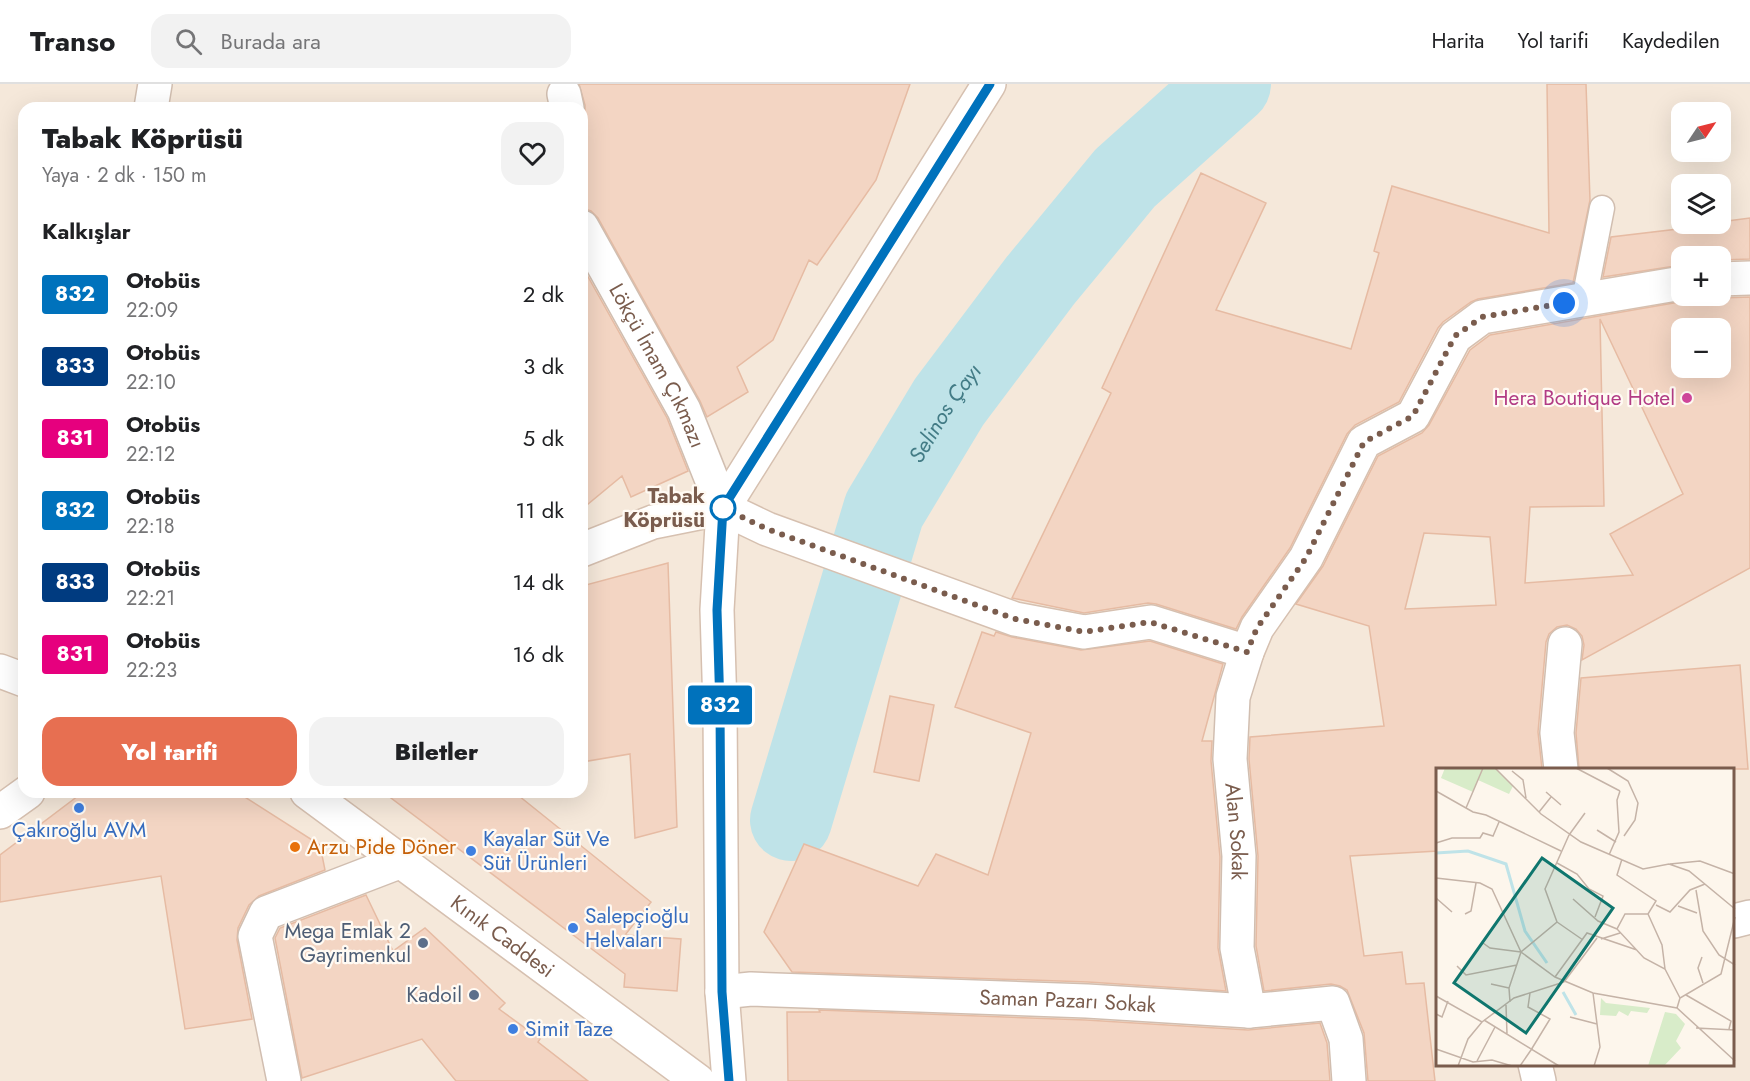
<!DOCTYPE html>
<html lang="tr">
<head>
<meta charset="utf-8">
<style>
	body { margin:0; font-family:Jost,sans-serif; background:#f2f2f2; color:#202124; height:100vh; display:flex; flex-direction:column; font-size:22px; white-space:nowrap }
	* { box-sizing:border-box; margin:0 }
	p { font-size:20px; color:#757577 }
	.icon { flex:none; width:33px; height:33px; fill:none; stroke:currentColor; stroke-width:2; stroke-linecap:round; stroke-linejoin:round }
	.map { position:relative; flex:1; overflow:hidden }
	.drawer { position:absolute; left:18px; top:18px; width:570px; height:696px; display:flex; flex-direction:column; background:#fff; border-radius:18px; box-shadow:0 6px 24px #0002 }
	.drawer>* { flex:none }
	.badge { padding:0 12px; border-radius:4px; font-size:21px; line-height:39px }
	.needle { width:39px; rotate:55deg }
	.controls { position:absolute; left:1671px; top:18px; display:grid; gap:12px }
	.controls a { display:grid; place-items:center; width:60px; height:60px; border-radius:12px; background:#fff; box-shadow:0 6px 24px #0002; font-size:30px }
	.you { position:absolute; width:30px; height:30px; margin:-15px; border:4px solid #fff; border-radius:50%; background:#1a73e8; box-shadow:0 0 0 9px #1a73e833 }
	.map>.badge { position:absolute; translate:-50% -50%; box-shadow:0 0 0 3px #fff }
	h2 { padding:0 24px; font-size:22px; line-height:54px }
	.round { display:grid; place-items:center; flex:none; width:63px; height:63px; border-radius:18px; background:#f2f2f2 }
	.summary { display:flex; align-items:center; justify-content:space-between; height:102px; padding:0 24px }
	h1 { font-size:28px; font-weight:800; line-height:45px }
	.cta { display:flex; gap:12px; margin-top:auto; padding:12px 24px }
	.cta a { flex:1; height:69px; border-radius:18px; background:#e76f51; color:#fff; font-size:24px; font-weight:800; line-height:69px; text-align:center }
	.cta a+a { background:#f2f2f2; color:#202124 }
	ul { padding:0; list-style:none }
	li { display:flex; align-items:center; gap:18px; height:72px; padding:0 24px }
	li div { flex:1 }
	li b { display:block; font-size:22px }
	li em { font-style:normal }
	li .badge { min-width:66px; font-weight:700; text-align:center }
	header { display:flex; align-items:center; gap:36px; box-sizing:border-box; height:84px; padding:0 30px; background:#fff; border-bottom:2px solid #e0e0e0 }
	header strong { font-size:28px }
	nav { display:flex; gap:33px; margin-inline-start:auto; font-size:21px }
	.search { width:420px; height:54px; background:#f2f2f2; display:flex; align-items:center; gap:15px; box-sizing:border-box; padding:0 21px; border-radius:18px; color:#757577; font-size:22px }
	.map>svg:first-child { display:block }
	.residential { fill:#f5e8da; fill-rule:evenodd }
	.lines { fill:none; stroke-linecap:round; stroke-linejoin:round }
	.river { stroke:#bfe3e8; stroke-width:82 }
	.building { fill:#f3d5c3; stroke:#e6bba3; stroke-width:1.5; fill-rule:evenodd }
	.lane-casing { stroke:#d1beb0; stroke-width:27 }
	.street-casing { stroke:#d1beb0; stroke-width:36 }
	.secondary-casing { stroke:#d6c0b0; stroke-width:36 }
	.lane { stroke:#fff; stroke-width:24 }
	.street { stroke:#fff; stroke-width:33 }
	.secondary { stroke:#fff; stroke-width:33 }
	.line-casing { stroke:#fff; stroke-width:14 }
	.line { stroke:#0072bc; stroke-width:9 }
	.walk { stroke:#7a5c4d; stroke-width:6; stroke-dasharray:0 10.8 }
	.hotel-dot { fill:#d1479c; stroke:#fffaf3; stroke-width:2 }
	.stop-dot { fill:#fff; stroke:#0072bc; stroke-width:3 }
	.shop-dot { fill:#3f7fe0; stroke:#fffaf3; stroke-width:2 }
	.food-dot { fill:#e8710a; stroke:#fffaf3; stroke-width:2 }
	.service-dot { fill:#5c6f8a; stroke:#fffaf3; stroke-width:2 }
	.labels { text-anchor:middle; stroke-width:4.5; stroke-linejoin:round; paint-order:stroke }
	.street-label { font-size:21px; fill:#7a5c4d; stroke:#fffaf3 }
	.hotel-label { font-size:21px; fill:#b23c85; stroke:#fffaf3; text-anchor:end }
	.stop-label { font-size:21px; font-weight:bold; fill:#7a5c4d; stroke:#fffaf3; text-anchor:end }
	.shop-label { font-size:21px; fill:#366cbe; stroke:#fffaf3; text-anchor:start }
	.food-label { font-size:21px; fill:#c56008; stroke:#fffaf3; text-anchor:start }
	.service-label { font-size:21px; fill:#4e5e75; stroke:#fffaf3; text-anchor:end }
	.water-label { font-size:22px; font-style:italic; fill:#437c86; stroke:#fffaf3 }
	.inset-river { fill:none; stroke:#bfe3e8; stroke-width:3 }
	.inset-road { fill:none; stroke:#c5b3a7; stroke-width:1.5 }
	.view { fill:#0f766e; fill-opacity:0.15; stroke:#0f766e; stroke-width:3 }
	.inset-edge { fill:none; stroke:#7a5c4d; stroke-width:3 }
</style>
</head>
<body>
<header>
<strong>Transo</strong>
<div class="search"><svg class="icon" aria-label="search" viewBox="0 0 24 24"><circle cx="10" cy="10" r="6"/><path d="M15 15l6 6"/></svg>Burada ara</div>
<nav><a>Harita</a><a>Yol tarifi</a><a>Kaydedilen</a></nav>
</header>
<div class="map">
<svg width="1750" height="997" viewBox="0 0 1750 997">
	<rect width="100%" height="100%" fill="#fdf6ec"/>
	<path class="residential" d="M0,0H1750V997H0ZM24,24H582V708H24ZM1682,28H1720V68H1682ZM1682,100H1720V140H1682ZM1682,172H1720V212H1682ZM1682,244H1720V284H1682ZM1438,685H1734V980H1438Z"/>
	<g class="lines">
		<path class="river" id="s1" d="M791,736L884,426L949,318L1040,197L1125,94L1230,0"/>
	</g>
	<path class="building" d="M579,0H910L876,96L817,181L809,176L773,256L737,283L748,308L707,333L700,317L598,134L591,127L582,124V34L585,29V21Z
		M1547,0H1586L1590,116L1573,199L1478,215L1471,218L1443,238L1438,244L1399,318L1355,341L1347,350L1290,464L1242,533L1236,545L1156,520L1148,519L1084,529L1012,514L1111,309L1102,304L1201,89L1266,119L1216,226L1351,265L1379,169L1374,167L1392,102L1549,149Z
		M1750,134V175L1720,176V172H1682V181L1603,193L1611,153L1720,140V138Z
		M582,182L667,334L688,387L631,413L622,392L582,425Z
		M1695,212L1721,214L1750,213V484L1582,576L1584,561L1582,552L1576,545L1567,541L1557,543L1549,550L1546,558L1538,648L1542,685H1436L1438,767L1350,772L1364,872L1402,868L1406,900L1424,899L1435,997H1368L1364,949L1347,906L1340,902L1331,900L1264,907L1256,862L1258,772L1249,675L1250,653L1384,642L1369,542L1296,520L1323,482L1378,372L1422,349L1429,341L1470,266L1490,251L1685,217ZM1600,235L1683,410L1610,450L1633,491L1525,499L1530,423L1604,422ZM1682,244H1720V284H1682ZM1424,449L1490,453L1496,521L1405,525Z
		M668,479L677,743L635,754L630,670L582,678V502Z
		M982,548L994,552L996,548L1012,553L1081,566L1150,557L1223,580L1202,657H1212L1211,677L1220,773L1218,864L1226,907L1088,898L792,888L764,848L804,760L918,802L936,770L988,791L1031,649L955,623Z
		M1740,581L1748,685H1579L1576,649L1581,594Z
		M890,612L934,621L919,697L874,688Z
		M110,708H237L320,761L325,786L259,812L249,821L238,844L237,856L252,935L185,945L161,792L0,818V771L78,712Z
		M383,708H514L651,818L625,851L681,855L677,907L624,903L625,890Z
		M366,811L393,867L425,844L505,919L499,925L540,955L538,958L588,997H456L422,955L302,994L275,854L280,844Z
		M819,926L1086,936L1248,946L1320,939L1327,959L1330,997H788L787,928H820Z"/>
	<g class="lines">
		<g class="lane-casing">
			<path id="lane" d="M1584,216L1602,124"/>
		</g>
		<g class="street-casing">
			<g id="street">
				<path d="M564,10L567,24"/>
				<path d="M151,24L155,0"/>
				<path id="s2" d="M582,143L684,326L723,424"/>
				<path id="s3" d="M1247,568L1233,613L1230,675L1239,772L1237,864L1249,927"/>
				<path d="M1561,685L1557,649L1565,560"/>
				<path d="M1734,837L1750,833"/>
				<path id="s4" d="M722,908L751,905L1087,917L1249,927L1333,919L1346,955L1349,997"/>
				<path d="M1535,980L1539,997"/>
				<path d="M284,997L255,852L266,829L399,778"/>
			</g>
		</g>
		<g class="secondary-casing">
			<g id="secondary">
				<path d="M1720,195L1750,194"/>
				<path d="M582,466L653,438L723,424L767,445L1015,535L1084,548L1151,538L1247,568L1257,544L1306,474L1364,358L1413,332L1455,253L1482,233L1682,199"/>
				<path d="M0,587L24,596"/>
				<path id="s5" d="M307,708L698,997"/>
				<path d="M0,728L28,708"/>
				<path d="M729,997L722,908L720,624L717,526L723,424L989,0"/>
			</g>
		</g>
		<use href="#lane" class="lane"/>
		<use href="#street" class="street"/>
		<use href="#secondary" class="secondary"/>
	</g>
	<g class="lines">
		<g class="line-casing">
			<path id="line" d="M729,997L722,908L720,624L717,526L723,424L990,0"/>
		</g>
		<use href="#line" class="line"/>
		<path class="walk" d="M723,424L767,445L1015,535L1084,548L1150,538L1247,568L1257,544L1306,474L1364,358L1413,332L1455,252L1482,233L1564,219"/>
	</g>
	<circle class="hotel-dot" cx="1687" cy="314" r="6"/>
	<circle class="stop-dot" cx="723" cy="424" r="12"/>
	<g class="shop-dot">
		<circle cx="79" cy="724" r="6"/>
		<circle cx="471" cy="767" r="6"/>
		<circle cx="573" cy="844" r="6"/>
		<circle cx="513" cy="945" r="6"/>
	</g>
	<circle class="food-dot" cx="295" cy="763" r="6"/>
	<g class="service-dot">
		<circle cx="423" cy="859" r="6"/>
		<circle cx="474" cy="911" r="6"/>
	</g>
	<g class="labels">
		<g class="street-label">
			<text dy="7" stroke="none"><textPath href="#s2" startOffset="158">Lökçü İmam Çıkmazı</textPath></text>
			<text dy="7" stroke="none"><textPath href="#s3" startOffset="182">Alan Sokak</textPath></text>
			<text dy="7" stroke="none"><textPath href="#s5" startOffset="243">Kınık Caddesi</textPath></text>
			<text dy="7" stroke="none"><textPath href="#s4" startOffset="346">Saman Pazarı Sokak</textPath></text>
		</g>
		<g class="hotel-label">
			<text x="1675" y="321">Hera Boutique Hotel</text>
		</g>
		<g class="stop-label">
			<text x="705" y="419">Tabak<tspan x="705" dy="24">Köprüsü</tspan></text>
		</g>
		<g class="shop-label">
			<text x="79" y="753" text-anchor="middle">Çakıroğlu AVM</text>
			<text x="483" y="762">Kayalar Süt Ve<tspan x="483" dy="24">Süt Ürünleri</tspan></text>
			<text x="585" y="839">Salepçioğlu<tspan x="585" dy="24">Helvaları</tspan></text>
			<text x="525" y="952">Simit Taze</text>
		</g>
		<g class="food-label">
			<text x="307" y="770">Arzu Pide Döner</text>
		</g>
		<g class="service-label">
			<text x="411" y="854">Mega Emlak 2<tspan x="411" dy="24">Gayrimenkul</tspan></text>
			<text x="462" y="918">Kadoil</text>
		</g>
		<g class="water-label">
			<text dy="8" stroke="none"><textPath href="#s1" startOffset="438">Selinos Çayı</textPath></text>
		</g>
	</g>
	<g transform="translate(1436 684)">
		<rect width="298" height="298" fill="#fdf6ec"/>
		<path d="M9,0H59L77,18L73,26L42,12L37,24L5,10ZM165,230L170,235L214,240L211,245L195,243L192,248L183,243L180,248L164,247ZM229,244L240,246L249,256L240,273L245,280L228,298H212Z" fill="#d8ecc9"/>
		<path class="inset-river" d="M0,85L32,83L70,96L89,163L111,195M127,224L140,247"/>
		<path class="inset-road" d="M59,0L105,46L145,74L207,101L233,96L253,103L299,141M140,0L184,23M171,0L192,13L202,35L199,52L188,68M76,3L87,12L90,30M0,23L37,44L50,47L125,83M110,24L125,37M30,40L47,0M103,44L115,29M161,62L180,74M133,67L149,45M0,75L16,70H44L47,65L57,68L63,54M173,87L183,64L181,32L184,23M186,91L181,107L220,133L212,146H189L181,161L208,190L229,201L244,230M121,95L141,106L153,121L167,128L159,149M234,96L264,93L299,106M0,110L44,115L56,121L85,184L119,209L157,225L241,240L299,293M260,122L267,163L283,187L299,197M0,130L16,144M137,131L162,153L181,161M220,137L234,144L254,122L269,116M242,138L261,145M29,146L35,143L40,115M212,146L226,177L229,201M121,154L147,172M165,171L184,165M47,175L54,180L85,184M266,189L262,200L267,215M21,198L30,207L81,197M119,209L151,165L201,182M128,214L161,170M55,216L73,220M94,225L92,239L114,251L95,282M157,225L164,279L158,298M250,227L295,253L293,261M0,228L46,254M74,234L73,220L85,184L121,154L109,121L133,67M70,237L71,266M241,240L244,230L285,206L299,149M0,246L6,249L12,233M134,249L161,256M48,252L123,298M260,260L299,262M0,281L37,294L56,292L76,298M41,293L59,259M22,298L32,271L46,254L78,230L128,214M84,298L95,282"/>
		<path class="view" d="M106,90L177,140L90,265L18,215Z"/>
		<rect width="298" height="298" class="inset-edge"/>
	</g>
</svg>
<div class="controls">
<a><svg class="needle" viewBox="-14 -14 28 28"><path d="M0-13l5 13h-10z" fill="#e53935"/><path d="M0 13l5-13h-10z" fill="#757577"/></svg></a>
<a><svg class="icon" aria-label="layers" viewBox="0 0 24 24"><path d="M12 4l9 5-9 5-9-5zM3 14l9 5 9-5"/></svg></a>
<a>+</a>
<a>−</a>
</div>
<div class="you" style="left:1564px;top:219px"></div>
<b class="badge" style="left:720px;top:621px;background:#0072bc;color:#fff">832</b>
<section class="drawer">
<div class="summary"><div><h1>Tabak Köprüsü</h1><p>Yaya · 2 dk · 150 m</p></div><a class="round"><svg class="icon" aria-label="heart" viewBox="0 0 24 24"><path d="M12 20l-8-8c-3-5 5-10 8-4 3-6 11-1 8 4z"/></svg></a></div>
<h2>Kalkışlar</h2>
<ul>
<li><span class="badge" style="background:#0072bc;color:#fff">832</span><div><b>Otobüs</b><p>22:09</p></div><em>2 dk</em></li>
<li><span class="badge" style="background:#003b80;color:#fff">833</span><div><b>Otobüs</b><p>22:10</p></div><em>3 dk</em></li>
<li><span class="badge" style="background:#e6007e;color:#fff">831</span><div><b>Otobüs</b><p>22:12</p></div><em>5 dk</em></li>
<li><span class="badge" style="background:#0072bc;color:#fff">832</span><div><b>Otobüs</b><p>22:18</p></div><em>11 dk</em></li>
<li><span class="badge" style="background:#003b80;color:#fff">833</span><div><b>Otobüs</b><p>22:21</p></div><em>14 dk</em></li>
<li><span class="badge" style="background:#e6007e;color:#fff">831</span><div><b>Otobüs</b><p>22:23</p></div><em>16 dk</em></li>
</ul>
<div class="cta"><a>Yol tarifi</a><a>Biletler</a></div>
</section>
</div>
</body>
</html>
